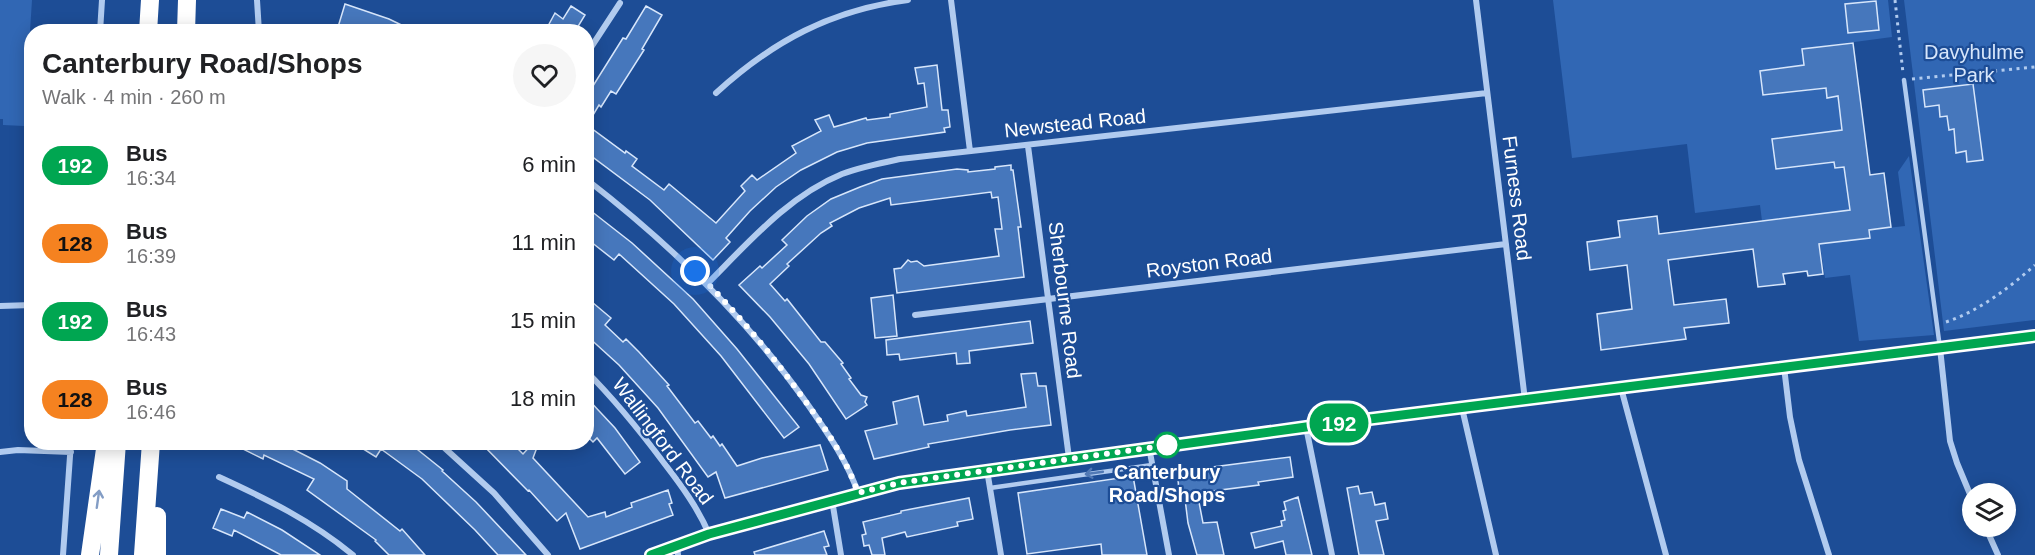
<!DOCTYPE html>
<html lang="en">
<head>
<meta charset="utf-8">
<style>
	body { margin:0; font-family:Arial,sans-serif; background:#f6f6f6; color:#202124; height:100vh; display:flex; flex-direction:column; font-size:22px; white-space:nowrap }
	* { box-sizing:border-box; margin:0 }
	p { font-size:20px; color:#757577 }
	.icon { flex:none; width:33px; height:33px; fill:none; stroke:currentColor; stroke-width:2; stroke-linecap:round; stroke-linejoin:round }
	.map { position:relative; flex:1; overflow:hidden }
	.panel { position:absolute; left:24px; top:24px; width:570px; height:426px; display:flex; flex-direction:column; background:#fff; border-radius:24px; box-shadow:0 3px 15px #0003 }
	.panel>* { flex:none }
	.badge { padding:0 12px; border-radius:20px; font-size:21px; line-height:39px }
	.fabs { position:absolute; left:1962px; top:483px; display:grid; gap:12px }
	.fabs a { display:grid; place-items:center; width:54px; height:54px; border-radius:50%; background:#fff; box-shadow:0 3px 15px #0003; font-size:30px }
	.you { position:absolute; width:30px; height:30px; margin:-15px; border:4px solid #fff; border-radius:50%; background:#1a73e8; box-shadow:0 0 0 9px #1a73e833 }
	.map>.badge { position:absolute; translate:-50% -50%; box-shadow:0 0 0 3px #fff }
	.round { display:grid; place-items:center; flex:none; width:63px; height:63px; border-radius:32px; background:#f6f6f6 }
	.summary { display:flex; align-items:center; justify-content:space-between; height:102px; padding:0 18px }
	h1 { font-size:28px; font-weight:800; line-height:45px }
	ul { padding:0; list-style:none }
	li { display:flex; align-items:center; gap:18px; height:78px; padding:0 18px }
	li div { flex:1 }
	li b { display:block; font-size:22px }
	li em { font-style:normal }
	li .badge { min-width:66px; font-weight:700; text-align:center }
	.map>svg:first-child { display:block }
	.green { fill:#3167b4 }
	.building { fill:#4677bc; stroke:#d7e6fb; stroke-width:1.5 }
	.lines { fill:none; stroke-linecap:round; stroke-linejoin:round }
	.path { stroke:#b1cbef; stroke-width:3; stroke-dasharray:3 4.5; stroke-linecap:butt }
	.lane { stroke:#b1cbef; stroke-width:4.5 }
	.street { stroke:#b1cbef; stroke-width:6 }
	.highway { stroke:#fff; stroke-width:18 }
	.oneway { stroke:#5179b5 }
	.oneway2 { stroke:#839dc5 }
	.line-casing { stroke:#fff; stroke-width:14 }
	.line { stroke:#00a651; stroke-width:9 }
	.walk { stroke:#fff; stroke-width:6; stroke-dasharray:0 10.8 }
	.stop-dot { fill:#fff; stroke:#00a651; stroke-width:3 }
	.labels { text-anchor:middle; stroke-width:4.5; stroke-linejoin:round; paint-order:stroke }
	.park-label { font-size:20px; fill:#d7e6fb; stroke:#1d4d96 }
	.street-label { font-size:20px; fill:#fff; stroke:#1d4d96 }
	.stop-label { font-size:20px; font-weight:bold; fill:#fff; stroke:#1d4d96 }
</style>
</head>
<body>
<div class="map">
<svg width="2035" height="555" viewBox="0 0 2035 555">
	<rect width="100%" height="100%" fill="#1d4d96"/>
	<path class="green" d="M0,0H32L24,126L3,125V119H0Z
		M1553,0H1888L1892,37L1802,49L1804,65L1760,71L1764,95L1826,88L1827,97L1838,96L1842,130L1834,162L1844,167L1850,210L1762,221L1760,205L1695,213L1687,144L1572,158Z
		M1904,0H2035V320L1944,331Z
		M1909,156L1934,335L1859,341L1850,275L1825,278L1819,238L1834,242L1870,238L1869,230L1905,226L1898,172Z"/>
	<path class="building" d="M1876,1L1879,30L1848,33L1845,4Z
		M345,4L389,19L416,32H342L343,29L338,27Z
		M571,6L585,15L577,28L582,32H555L548,26L555,13L563,19Z
		M646,6L662,15L642,49L644,50L616,94L611,91L601,107L599,105L587,125L625,153L626,151L637,159L632,166L664,190L669,184L716,223L745,191L741,186L752,175L757,180L796,153L792,146L821,131L815,120L829,115L834,127L866,118L867,120L890,117V114L927,107L924,83L918,84L915,68L937,65L942,110H948L950,127L944,128L945,132L867,143L837,152L801,170L776,187L750,211L726,238L730,242L713,260L650,200L586,152V97L623,38L626,39Z
		M1853,43L1870,175L1884,173L1891,227L1869,230L1870,238L1819,244L1823,274L1808,276L1807,271L1783,274L1785,284L1758,287L1753,249L1668,260L1674,305L1726,299L1729,323L1684,328L1686,339L1601,350L1597,314L1632,309L1627,265L1590,270L1587,242L1620,237L1618,221L1657,216L1659,234L1850,210L1844,167L1835,168L1834,162L1776,169L1772,139L1842,130L1838,96L1827,98L1826,88L1763,95L1760,71L1804,65L1802,49Z
		M1973,84L1983,160L1967,162L1966,151L1956,153L1954,129L1949,130L1947,116L1940,117L1939,105L1925,107L1923,90Z
		M1011,165V170H1013L1021,227H1018L1024,277L897,293L894,269L901,268L908,260L911,262L917,261L924,266L999,256L995,229H1002L998,197L992,198L991,192L891,205L890,198L859,208L830,223L832,226L821,233L787,264L789,266L770,284L785,301L787,299L821,342H825L843,363L841,364L851,378L849,379L861,395L867,397L865,402L867,405L846,419L809,364L770,317L739,285L760,266L762,268L787,245L782,240L807,216L831,199L860,187L882,179L957,169L968,170V172L995,169V167Z
		M586,207L632,243L693,299L737,349L799,427L784,438L721,356L674,304L619,254L614,260L586,238Z
		M893,295L897,336L875,338L871,298Z
		M586,297L611,318L605,325L623,342L626,339L639,352L669,385L667,386L695,423L698,421L711,438L713,436L720,446L722,444L737,466L762,458L820,445L828,470L725,498L716,472L708,477L658,408L619,365L586,335Z
		M1030,321L1033,343L969,351L970,363L957,364L956,353L900,360L899,354L887,355L886,340Z
		M1036,373L1038,386H1046L1051,425L1010,430L928,444L929,447L874,459L865,431L897,424L893,402L918,396L924,425L948,421L947,415L966,411L967,416L1026,407L1021,374Z
		M586,397L615,428L640,462L625,474L597,438L593,442L586,435Z
		M229,442H279L320,463L347,481V489L400,531L402,529L425,555H389L375,541L376,540L307,490L314,479L264,455L263,459Z
		M352,442H408L443,470L442,471L476,502L526,555H498L475,530L422,479L381,449L376,457Z
		M480,442H511L523,454L534,442H539L533,458L588,517L605,512L606,517L632,507L631,503L668,490L672,503L669,504L673,515L580,549L566,513L557,521L529,490L528,491Z
		M1290,457L1293,477L1258,482L1259,485L1213,491L1214,495L1198,497L1203,523L1217,522L1224,555H1197L1188,523L1184,491L1179,492L1178,479L1183,478L1182,471Z
		M1133,476L1147,555H1102L1101,544L1027,554L1018,493Z
		M1358,486L1360,494L1372,492L1375,505L1385,503L1388,519L1376,521L1384,555H1359L1347,488Z
		M1298,497L1312,555H1286L1283,541L1255,548L1251,533L1282,526L1281,521L1285,520L1283,511L1286,510L1284,502Z
		M969,498L973,519L957,522L958,526L907,537L905,532L882,538L885,555H872L869,545L864,546L862,535L866,534L863,522L901,513V511Z
		M221,509L244,518L247,512L282,530L320,555H281L234,530L232,536L213,528Z
		M824,531L829,546L824,547L827,555H755L754,552Z"/>
	<g class="lines">
		<path class="path" d="M1895,0L1903,73
			M1912,79L2035,67
			M1946,322C1979,311 2009,288 2035,265"/>
		<path class="lane" d="M1904,80L1940,348
			M990,488L1152,465"/>
		<path class="street" d="M257,0L259,32
			M951,0L970,151
			M1476,0L1525,400
			M259,28L270,32
			M100,32L102,0
			M586,55L620,3
			M716,93C773,41 831,10 908,0
			M1028,146L1069,458
			M586,179C670,244 745,316 806,402C826,431 847,460 858,493
			M707,284C748,243 788,196 842,174C861,167 881,163 900,159L1487,93
			M0,306L32,305
			M915,315L1506,244
			M1940,348L1950,441L1957,463L1972,499
			M1784,367L1790,417L1799,460L1829,555
			M586,371C615,400 640,431 664,463C681,485 698,508 709,534
			M1621,388L1666,555
			M1462,408L1496,555
			M1306,427L1332,555
			M438,442L494,493L548,555
			M1149,447L1169,555
			M0,452L18,450L71,452
			M987,470L1001,555
			M219,477C267,499 312,521 353,555
			M832,500L841,555
			M1985,526L1998,555
			M677,545L678,555
			M63,555L71,442
			M651,555L709,534L899,483L1306,427L2035,336"/>
		<path class="highway" d="M148,32L150,0
			M186,32L187,0
			M90,555L106,442
			M109,555L117,442
			M143,555L151,442
			M157,555V516"/>
	</g>
	<defs><path id="oneway-shaft" d="M-6 0H5M1.5-3L5.5 0L1.5 3" fill="none" stroke-width="1.6" stroke-linecap="round" stroke-linejoin="round" transform="scale(1.5)"/></defs>
	<use class="oneway" href="#oneway-shaft" transform="translate(1094 473) rotate(172)"/>
	<use class="oneway2" href="#oneway-shaft" transform="translate(98 499) rotate(-82)"/>
	<g class="lines">
		<g class="line-casing">
			<path id="line" d="M651,555L709,534L899,483L1306,427L2035,336"/>
		</g>
		<use href="#line" class="line"/>
		<path class="walk" d="M695,271C737,312 774,357 808,405C828,432 847,461 858,493L899,483L1170,445H1167"/>
	</g>
	<circle class="stop-dot" cx="1167" cy="445" r="12"/>
	<g class="labels">
		<g class="park-label">
			<text x="1974" y="59">Davyhulme<tspan x="1974" dy="23">Park</tspan></text>
		</g>
		<g class="street-label">
			<text transform="translate(1075 123) rotate(-6)" y="7">Newstead Road</text>
			<text transform="translate(1517 198) rotate(83)" y="7">Furness Road</text>
			<text transform="translate(1209 263) rotate(-7)" y="7">Royston Road</text>
			<text transform="translate(1065 300) rotate(83)" y="7">Sherbourne Road</text>
			<text transform="translate(663 441) rotate(53)" y="7">Wallingford Road</text>
		</g>
		<g class="stop-label">
			<text x="1167" y="479">Canterbury<tspan x="1167" dy="23">Road/Shops</tspan></text>
		</g>
	</g>
</svg>
<div class="fabs">
<a><svg class="icon" aria-label="layers" viewBox="0 0 24 24"><path d="M12 4l9 5-9 5-9-5zM3 14l9 5 9-5"/></svg></a>
</div>
<div class="you" style="left:695px;top:271px"></div>
<b class="badge" style="left:1339px;top:423px;background:#00a651;color:#fff">192</b>
<section class="panel">
<div class="summary"><div><h1>Canterbury Road/Shops</h1><p>Walk · 4 min · 260 m</p></div><a class="round"><svg class="icon" aria-label="heart" viewBox="0 0 24 24"><path d="M12 20l-8-8c-3-5 5-10 8-4 3-6 11-1 8 4z"/></svg></a></div>
<ul>
<li><span class="badge" style="background:#00a651;color:#fff">192</span><div><b>Bus</b><p>16:34</p></div><em>6 min</em></li>
<li><span class="badge" style="background:#f58220;color:#111">128</span><div><b>Bus</b><p>16:39</p></div><em>11 min</em></li>
<li><span class="badge" style="background:#00a651;color:#fff">192</span><div><b>Bus</b><p>16:43</p></div><em>15 min</em></li>
<li><span class="badge" style="background:#f58220;color:#111">128</span><div><b>Bus</b><p>16:46</p></div><em>18 min</em></li>
</ul>
</section>
</div>
</body>
</html>
